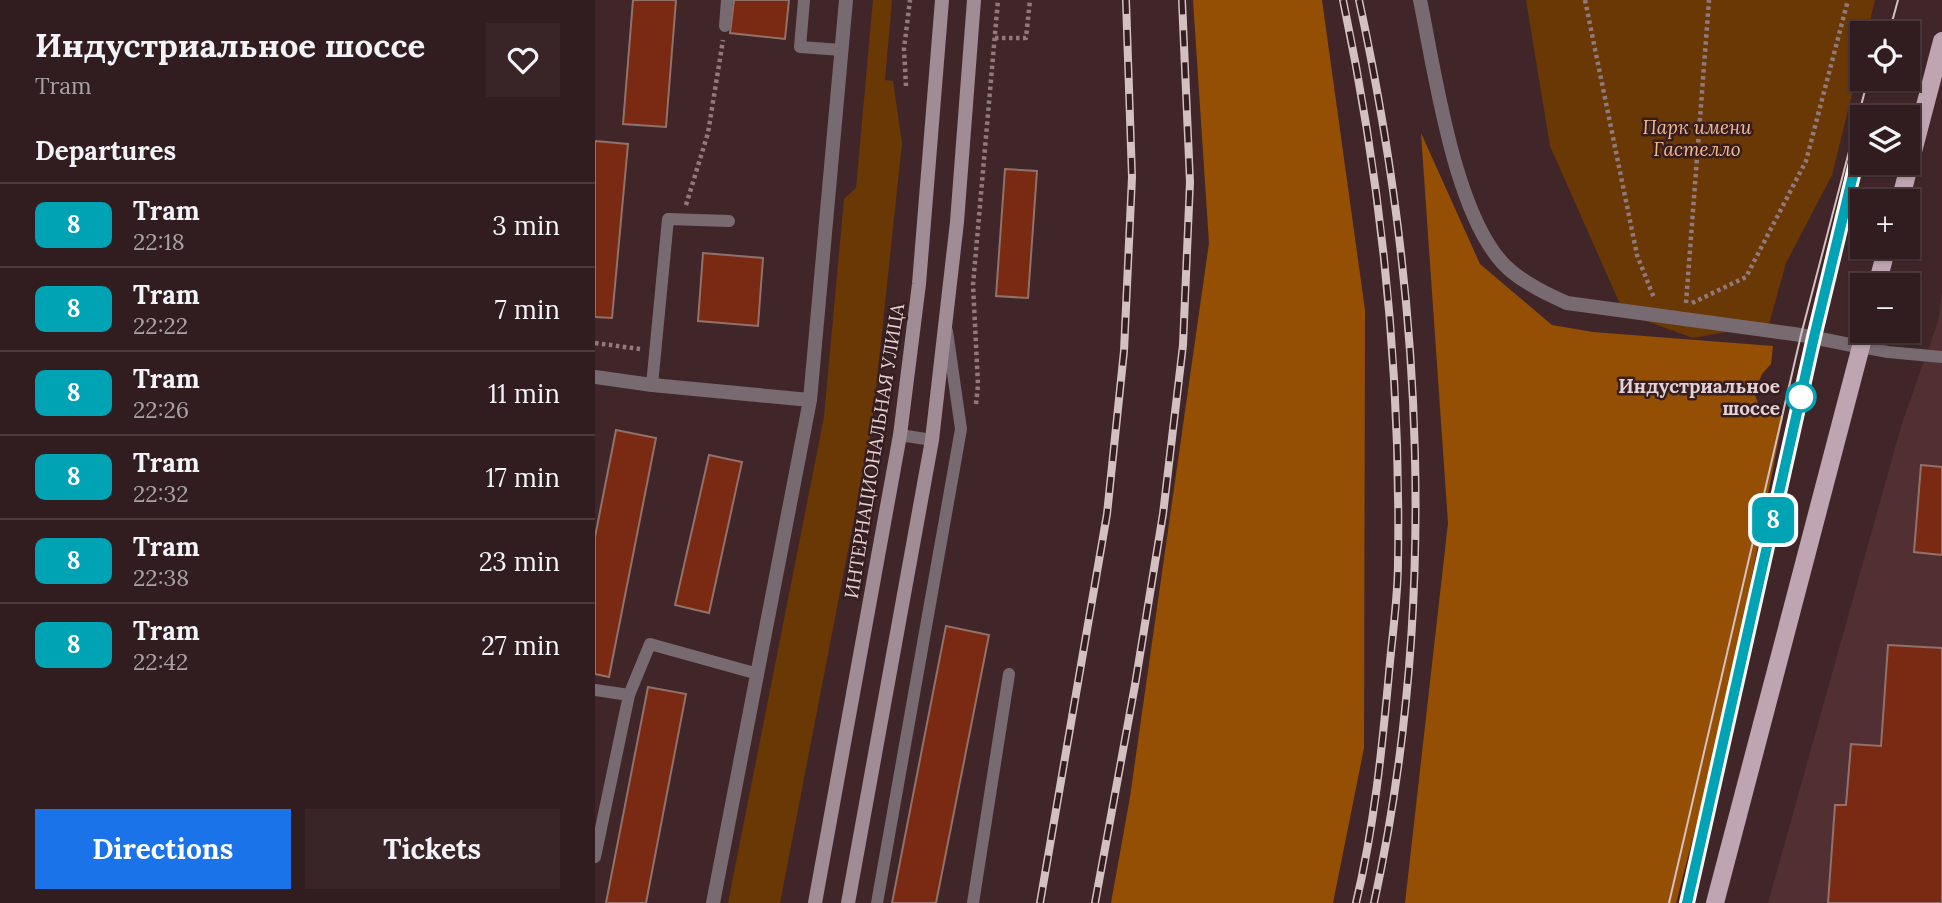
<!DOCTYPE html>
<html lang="en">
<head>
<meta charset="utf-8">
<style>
	body { margin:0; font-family:Lora,serif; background:#392528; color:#f1f3f6; height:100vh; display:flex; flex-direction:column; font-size:26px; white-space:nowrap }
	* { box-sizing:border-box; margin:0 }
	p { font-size:23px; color:#a8a1a4 }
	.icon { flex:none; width:38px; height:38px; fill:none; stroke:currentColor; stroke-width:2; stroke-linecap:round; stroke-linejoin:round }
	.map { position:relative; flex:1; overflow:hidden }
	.details { display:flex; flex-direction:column; background:#311c1f; width:595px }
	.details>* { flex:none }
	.badge { padding:0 14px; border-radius:10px; font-size:24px; line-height:46px }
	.tools { position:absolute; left:1255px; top:21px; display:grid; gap:14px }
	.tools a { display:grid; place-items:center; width:70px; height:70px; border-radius:0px; background:#311c1f; box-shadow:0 2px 5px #0004,0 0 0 2px #4c3a3d; font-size:35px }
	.map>.badge { position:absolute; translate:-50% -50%; box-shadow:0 0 0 4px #fff }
	h2 { padding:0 35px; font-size:26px; line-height:63px }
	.round { display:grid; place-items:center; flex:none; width:74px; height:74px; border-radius:0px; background:#392528 }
	.head { display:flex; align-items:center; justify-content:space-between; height:119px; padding:0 35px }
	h1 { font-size:33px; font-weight:700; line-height:52px }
	.cta { display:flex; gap:14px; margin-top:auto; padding:14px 35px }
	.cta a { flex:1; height:80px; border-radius:0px; background:#1a73e8; color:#fff; font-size:28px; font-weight:700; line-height:80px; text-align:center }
	.cta a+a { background:#392528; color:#f1f3f6 }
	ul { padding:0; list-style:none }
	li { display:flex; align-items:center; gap:21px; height:84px; padding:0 35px; border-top:2px solid #4c3a3d }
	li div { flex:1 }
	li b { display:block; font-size:26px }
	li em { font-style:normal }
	li .badge { min-width:77px; font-weight:700; text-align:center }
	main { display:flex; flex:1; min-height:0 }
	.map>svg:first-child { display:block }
	.built { fill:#512f33 }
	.green { fill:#6a3804 }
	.forest { fill:#944f04 }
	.building { fill:#7a2913; stroke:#91726a; stroke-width:2 }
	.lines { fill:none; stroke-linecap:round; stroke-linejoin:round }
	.path { stroke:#907a7c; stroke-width:4.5; stroke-dasharray:3.5 3.5; stroke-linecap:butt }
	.lane { stroke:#776a70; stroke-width:12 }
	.street { stroke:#776a70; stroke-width:14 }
	.secondary { stroke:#a08c95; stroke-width:14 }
	.primary { stroke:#bfa5b1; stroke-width:18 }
	.tram { stroke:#d3c1c2; stroke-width:2 }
	.rail-casing { stroke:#d3c1c2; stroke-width:8 }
	.rail { stroke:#361d20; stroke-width:5; stroke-dasharray:16; stroke-linecap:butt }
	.line-casing { stroke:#fff; stroke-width:16 }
	.line { stroke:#00a3b4; stroke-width:10 }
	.stop-dot { fill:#fff; stroke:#00a3b4; stroke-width:3.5 }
	.labels { text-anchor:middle; stroke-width:5; stroke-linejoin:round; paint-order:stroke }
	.park-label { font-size:19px; font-style:italic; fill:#f3b98d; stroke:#361d20 }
	.stop-label { font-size:19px; font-weight:bold; fill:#e4d2d3; stroke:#361d20; text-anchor:end }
	.street-label { font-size:19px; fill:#e4d2d3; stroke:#361d20 }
</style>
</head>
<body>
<main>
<section class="details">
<div class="head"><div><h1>Индустриальное шоссе</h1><p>Tram</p></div><a class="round"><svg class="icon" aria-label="heart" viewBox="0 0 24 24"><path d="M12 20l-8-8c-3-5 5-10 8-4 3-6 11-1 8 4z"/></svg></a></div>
<h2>Departures</h2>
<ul>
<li><span class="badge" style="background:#00a3b4;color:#fff">8</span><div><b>Tram</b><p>22:18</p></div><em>3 min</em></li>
<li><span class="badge" style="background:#00a3b4;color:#fff">8</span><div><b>Tram</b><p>22:22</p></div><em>7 min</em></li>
<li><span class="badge" style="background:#00a3b4;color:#fff">8</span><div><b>Tram</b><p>22:26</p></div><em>11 min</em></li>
<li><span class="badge" style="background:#00a3b4;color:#fff">8</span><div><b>Tram</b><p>22:32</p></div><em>17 min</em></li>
<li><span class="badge" style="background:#00a3b4;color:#fff">8</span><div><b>Tram</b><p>22:38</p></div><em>23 min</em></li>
<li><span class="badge" style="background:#00a3b4;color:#fff">8</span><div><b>Tram</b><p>22:42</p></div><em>27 min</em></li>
</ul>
<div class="cta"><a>Directions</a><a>Tickets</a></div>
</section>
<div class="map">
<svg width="1347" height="903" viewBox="0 0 1347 903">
	<rect width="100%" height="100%" fill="#412629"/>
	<path class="built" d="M1347,291V903H1173L1307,423L1343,322Z"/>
	<path class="green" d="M278,0H297L290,80L298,81L307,143L277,426L185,903H133L229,417L249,199L261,188Z
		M931,0H1280L1272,33H1267V54L1237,175L1191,263L1174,324L1098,338L1029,313L955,146Z"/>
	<path class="forest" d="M598,0H727L770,310L769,748L738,903H516L535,797L614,243Z
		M826,133L885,264L957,325L998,332L1178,346L1176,364L1167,374L1159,393L1164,405L1188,417L1130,714L1081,903H810L853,523Z"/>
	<path class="building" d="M38,0H81L71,127L28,124Z
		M139,0H194L190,39L135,33Z
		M0,141L33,144L17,318L0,317Z
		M410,169L442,171L433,298L401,296Z
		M108,253L168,258L163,326L103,321Z
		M21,430L61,438L14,677L0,674V537Z
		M114,455L147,462L114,613L80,605Z
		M1326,465L1347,467V555L1319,552Z
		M351,626L394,635L341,903H297Z
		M1293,645L1347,648V903H1233L1240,805H1251L1256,744L1286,746Z
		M53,687L91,694L51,903H11Z"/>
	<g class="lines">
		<path class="path" d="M990,0L1042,255L1059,298
			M400,38H431L435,0
			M311,86L309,49L315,0
			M91,205L113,133L128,40
			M1091,303L1114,0
			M1097,303L1151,277L1211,161L1253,0
			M0,343L45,349
			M381,404L383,385L378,285L403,0"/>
		<path class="lane" d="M209,0L205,47L247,50
			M130,26L132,0
			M1266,347L1293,352L1347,357
			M57,385L73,219L134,221
			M305,435L337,440
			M0,690L34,695
			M0,857L34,695L55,644L163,674
			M282,903L366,429L352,331
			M378,903L414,674"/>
		<path class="street" d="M825,0C840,71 860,225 916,271C933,285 952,294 972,303L1206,335L1266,347
			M0,377L57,385L215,400
			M118,903L215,400L251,0"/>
		<path class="secondary" d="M220,903L305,435L324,284L347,0
			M253,903L337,440L362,222L379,0"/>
		<path class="primary" d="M1305,201L1347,41
			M1282,285L1292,247
			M1120,903L1270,331"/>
		<path class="tram" d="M1294,33L1303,0
			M1074,903L1206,335L1273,79
			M1092,903L1242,237"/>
		<g class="rail-casing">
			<path id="rail" d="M748,0C787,186 806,372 803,562C803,599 797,636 794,673C787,749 779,828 761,903
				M764,0C828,296 844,606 779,903
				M445,903L512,514L529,351L537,177L531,0
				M500,903L540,685L568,514L588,345L595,182L587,0"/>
		</g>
		<use href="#rail" class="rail"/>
	</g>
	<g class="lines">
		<g class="line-casing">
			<path id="line" d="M1092,903L1219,337L1267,138"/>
		</g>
		<use href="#line" class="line"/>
	</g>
	<circle class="stop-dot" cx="1206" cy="397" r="14"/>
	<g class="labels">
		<g class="park-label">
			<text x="1102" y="134">Парк имени<tspan x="1102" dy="22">Гастелло</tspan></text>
		</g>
		<g class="stop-label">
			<text x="1185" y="393">Индустриальное<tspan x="1185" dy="22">шоссе</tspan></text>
		</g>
		<g class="street-label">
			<text transform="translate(279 451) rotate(-81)" y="7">ИНТЕРНАЦИОНАЛЬНАЯ УЛИЦА</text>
		</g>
	</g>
</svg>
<div class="tools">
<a><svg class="icon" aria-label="locate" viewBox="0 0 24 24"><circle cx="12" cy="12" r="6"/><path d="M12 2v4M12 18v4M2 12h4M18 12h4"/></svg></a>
<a><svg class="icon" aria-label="layers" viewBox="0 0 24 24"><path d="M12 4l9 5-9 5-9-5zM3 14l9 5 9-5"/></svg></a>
<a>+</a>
<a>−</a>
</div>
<b class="badge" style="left:1178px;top:520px;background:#00a3b4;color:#fff">8</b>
</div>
</main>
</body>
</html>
